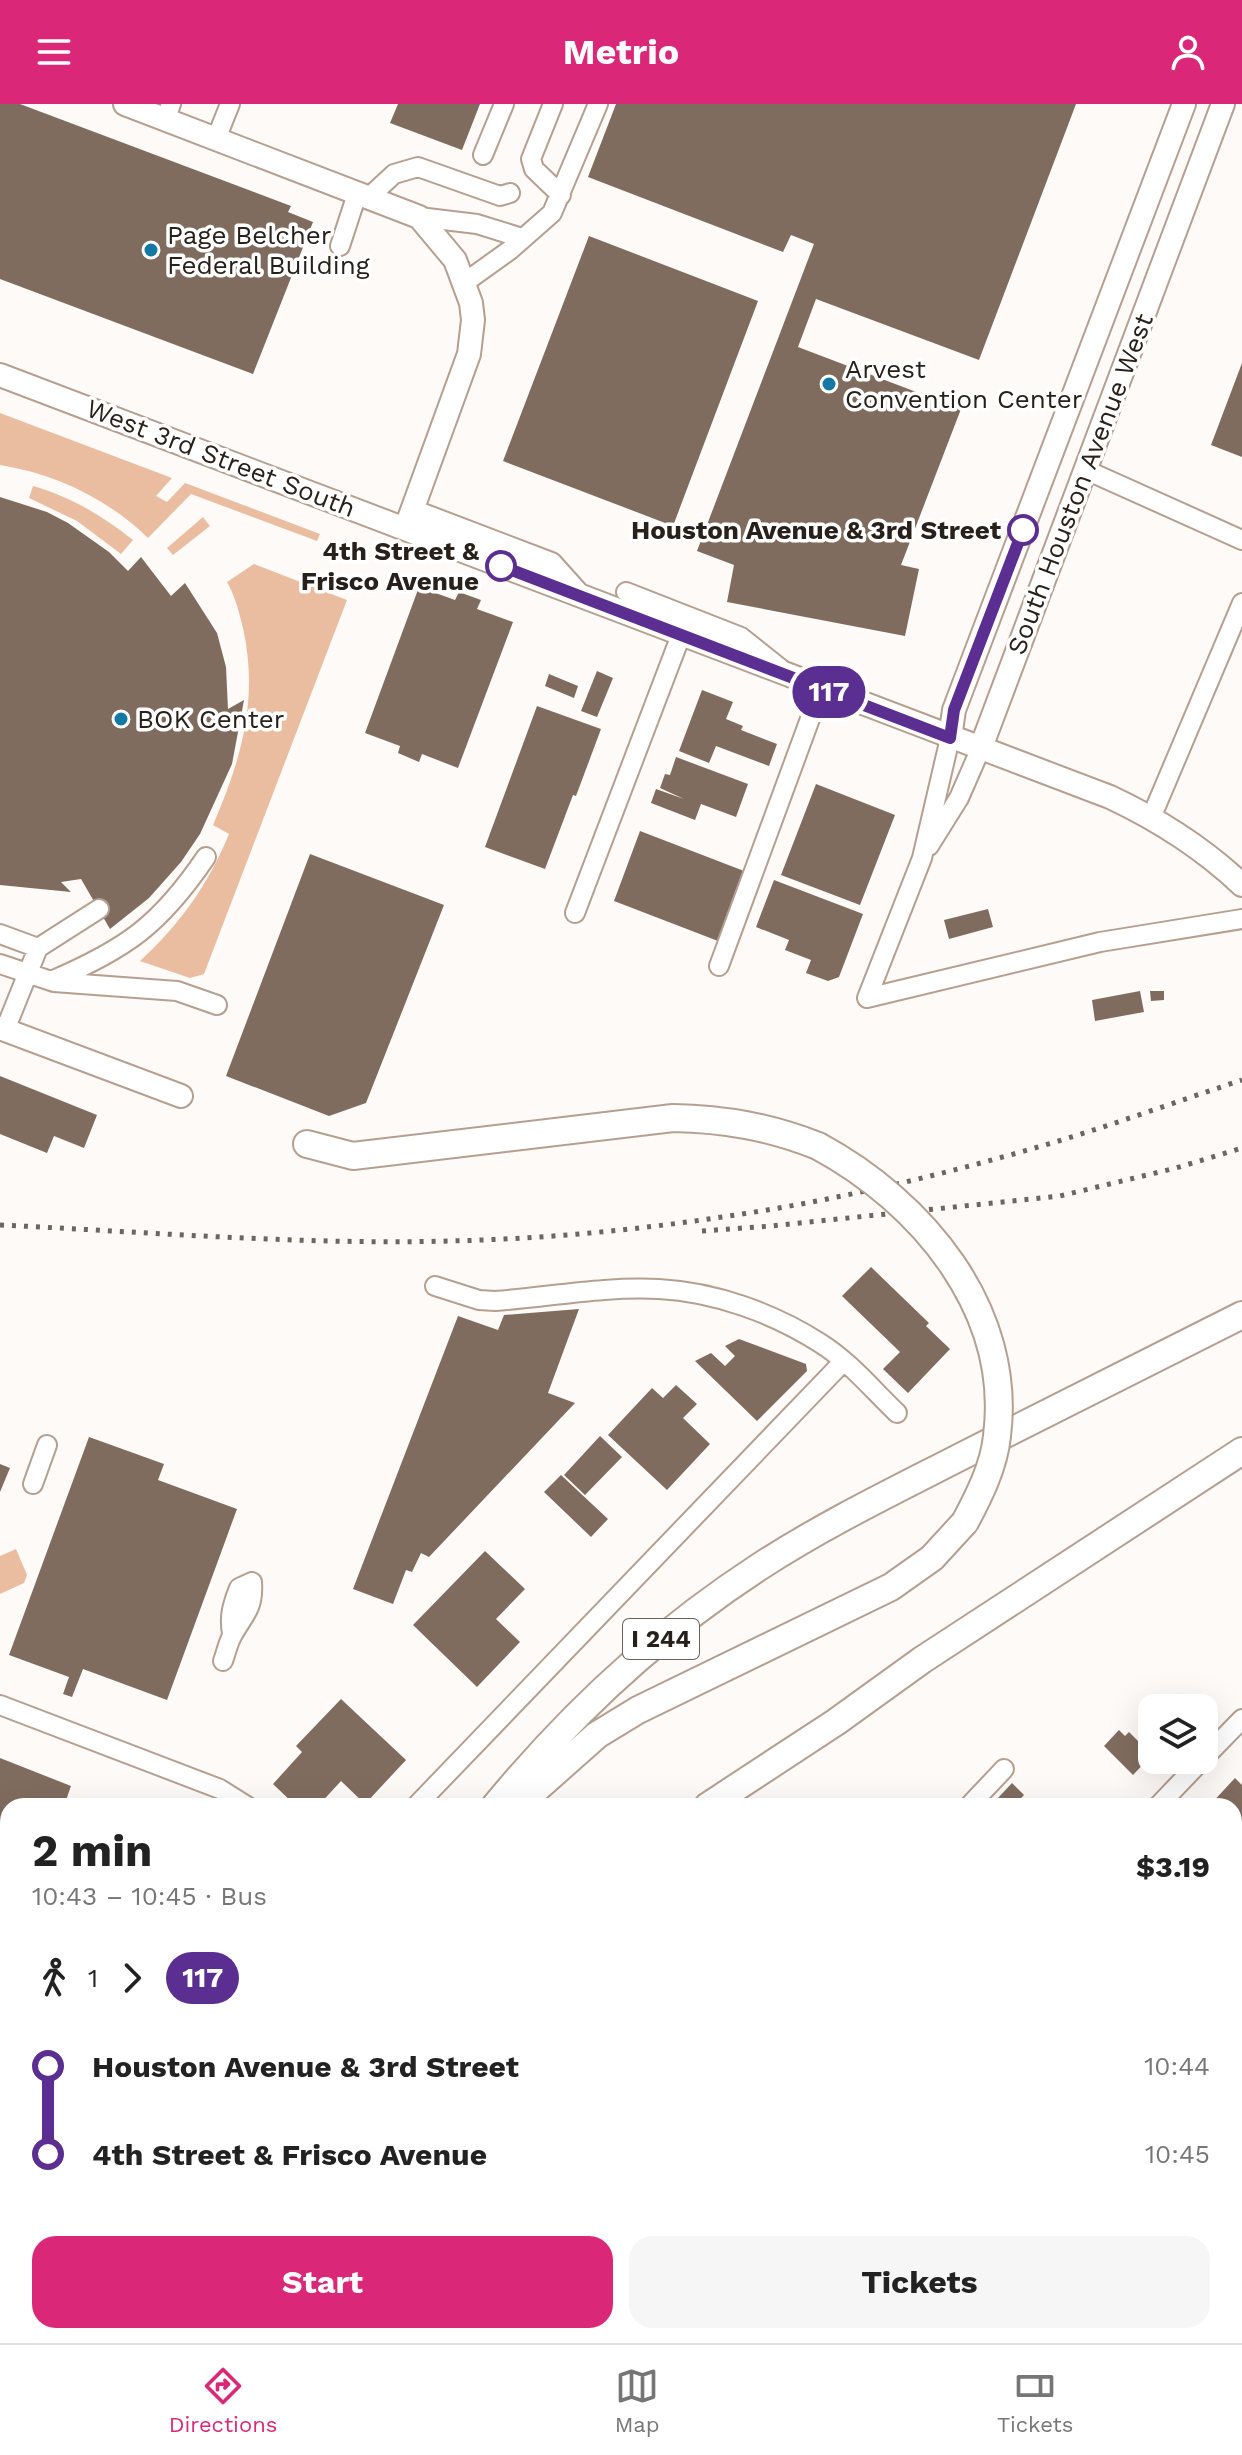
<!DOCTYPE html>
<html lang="en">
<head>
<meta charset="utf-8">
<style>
	body { margin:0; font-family:"Work Sans",sans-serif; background:#f6f6f6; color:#222; height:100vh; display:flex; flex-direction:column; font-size:30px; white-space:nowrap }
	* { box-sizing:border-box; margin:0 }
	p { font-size:26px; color:#767676 }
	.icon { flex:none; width:44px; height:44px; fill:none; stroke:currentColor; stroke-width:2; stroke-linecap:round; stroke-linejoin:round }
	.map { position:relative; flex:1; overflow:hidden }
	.details { position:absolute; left:0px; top:1694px; width:1242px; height:546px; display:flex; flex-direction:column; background:#fff; border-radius:24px 24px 0 0; box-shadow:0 8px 32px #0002 }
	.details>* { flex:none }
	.badge { padding:0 16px; border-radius:26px; font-size:28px; line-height:52px }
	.buttons { position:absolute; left:1138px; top:1590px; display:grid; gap:16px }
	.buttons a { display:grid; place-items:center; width:80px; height:80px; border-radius:16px; background:#fff; box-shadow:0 8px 32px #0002; font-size:40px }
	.map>.badge { position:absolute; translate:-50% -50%; box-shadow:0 0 0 4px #fff }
	.legs { display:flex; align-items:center; gap:12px; height:88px; padding:0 32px; font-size:26px }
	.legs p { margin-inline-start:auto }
	.headline { display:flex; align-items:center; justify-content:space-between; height:136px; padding:0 32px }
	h1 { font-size:44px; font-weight:700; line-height:60px }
	.cta { display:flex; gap:16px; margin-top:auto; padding:16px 32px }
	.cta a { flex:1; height:92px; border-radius:24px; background:#db2777; color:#fff; font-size:32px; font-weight:700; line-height:92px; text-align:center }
	.cta a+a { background:#f6f6f6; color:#222 }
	ul { padding:0 32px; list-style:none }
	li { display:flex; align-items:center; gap:28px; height:88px; font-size:30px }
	li i { display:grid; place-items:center; width:12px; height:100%; margin:0 10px; background:currentColor }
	li i::after { content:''; width:20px; height:20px; margin:-10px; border:6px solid; border-radius:50%; background:#fff }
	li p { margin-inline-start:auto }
	li:first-child i { background:linear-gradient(#0000 50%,currentColor 0) }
	li:last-child i { background:linear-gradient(currentColor 50%,#0000 0) }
	header { display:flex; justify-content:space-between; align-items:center; height:104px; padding:0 32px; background:#db2777; color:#fff; font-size:36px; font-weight:700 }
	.tabs { display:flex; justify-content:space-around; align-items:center; height:112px; border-top:2px solid #e0e0e0; background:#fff; font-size:22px; color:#767676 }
	.tabs a { display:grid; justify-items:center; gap:4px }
	.tabs .current { color:#db2777 }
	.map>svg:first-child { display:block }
	.green { fill:#ebbda0 }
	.building { fill:#806c5f }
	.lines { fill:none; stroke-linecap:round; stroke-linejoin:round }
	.minor-casing { stroke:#b59f91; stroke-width:22 }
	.major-casing { stroke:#b59f91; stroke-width:26 }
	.highway-casing { stroke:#b59f91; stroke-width:30 }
	.minor { stroke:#fff; stroke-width:18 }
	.major { stroke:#fff; stroke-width:22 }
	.highway { stroke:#fff; stroke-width:26 }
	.rail { stroke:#6c6660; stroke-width:5; stroke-dasharray:4 8; stroke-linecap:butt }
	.highway-bridge-casing { stroke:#b59f91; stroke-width:30; stroke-linecap:butt }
	.highway-bridge { stroke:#fff; stroke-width:26 }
	.line-1-casing { stroke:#fff; stroke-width:18 }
	.line-1 { stroke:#5b2e91; stroke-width:12 }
	.poi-dot { fill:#1478a4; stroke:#fff; stroke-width:3 }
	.stop-1-dot { fill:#fff; stroke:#5b2e91; stroke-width:4 }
	.labels { text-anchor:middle; stroke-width:7; stroke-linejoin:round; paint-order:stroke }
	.shield { fill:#fff; stroke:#68635f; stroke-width:2 }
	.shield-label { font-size:24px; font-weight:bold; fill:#28201a }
	.poi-label { font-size:26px; fill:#28201a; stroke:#fff; text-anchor:start }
	.street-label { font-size:26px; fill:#28201a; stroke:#fff }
	.stop-label { font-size:26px; font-weight:bold; fill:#28201a; stroke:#fff; text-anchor:end }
</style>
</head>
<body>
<header><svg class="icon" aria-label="menu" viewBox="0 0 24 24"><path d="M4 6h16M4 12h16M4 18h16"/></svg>Metrio<svg class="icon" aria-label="person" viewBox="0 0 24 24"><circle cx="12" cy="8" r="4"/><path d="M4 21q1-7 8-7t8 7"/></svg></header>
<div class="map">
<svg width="1242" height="2239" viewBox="0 0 1242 2239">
	<rect width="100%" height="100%" fill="#fefaf7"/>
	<path class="green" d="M0,309L172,374L156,392L167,398L185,379L320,430L317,437L191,390L148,434C108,395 56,370 0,361Z
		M33,382C71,393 103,412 133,436L121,450L77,417L29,394Z
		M203,413L210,422L173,451L167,444Z
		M254,460L347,496L204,870L190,874L140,857C180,820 208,781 229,730L213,721C241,656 259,596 243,524C239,508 235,492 227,478Z
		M16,1445L27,1471L24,1479L0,1490V1452Z"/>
	<path class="building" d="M0,0H20L291,102L288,108L313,118L253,270L0,175Z
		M398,0H480L462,46L390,19Z
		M616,0H1076L979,256L816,195L798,243L961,305L901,461L919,465L905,532L727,498L734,461L697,447L814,140L791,131L783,148L588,73Z
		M589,132L758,197L673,422L503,357Z
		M1242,259V353L1211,341Z
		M0,393L47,408L68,419L109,448L128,467L141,453L171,492L185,479L217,529L226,563L228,605L244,596L232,660L200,730L181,758L149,794L110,825L81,775L61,778L71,788L0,781Z
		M419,483L455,496L459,488L481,496L477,505L513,518L458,664L422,650L419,658L398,649L400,642L365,629Z
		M597,567L613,574L597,613L581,607Z
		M549,570L578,582L574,594L545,582Z
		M702,586L733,598L726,615L743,622L741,626L777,640L769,662L716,642L709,659L679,647Z
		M537,602L601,625L576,692L573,691L545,765L485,743Z
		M676,653L748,680L736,713L701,700L695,716L651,699L656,685L684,695L660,684L665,670L670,671Z
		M816,680L895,711L860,801L781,771Z
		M640,727L744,767L718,837L614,797Z
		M310,750L444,801L366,999L329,1012L226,972Z
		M774,776L863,810L839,873L828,877L806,869L811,856L785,846L789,836L756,823Z
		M988,805L993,823L949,835L944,816Z
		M1140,887L1144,908L1095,917L1092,896Z
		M1150,887H1164V896L1151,897Z
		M0,972L97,1011L84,1044L54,1032L47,1049L0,1030Z
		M871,1163L929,1219L926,1222L950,1245L908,1289L883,1265L900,1248L842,1192Z
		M579,1205L548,1289L575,1299L429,1453L421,1449L412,1468L406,1466L393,1500L353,1485L458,1212L498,1226L504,1211Z
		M739,1235L806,1260L807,1267L757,1317L695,1257L711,1249L725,1262L735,1252L725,1242Z
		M676,1281L697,1300L683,1314L710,1340L667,1386L608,1331L652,1284L663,1294Z
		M600,1332L622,1353L585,1391L564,1371Z
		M89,1333L164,1360L158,1376L237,1405L167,1596L83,1565L72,1593L63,1590L69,1573L9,1551Z
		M0,1360L10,1364L0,1388Z
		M561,1371L608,1415L591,1433L544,1388Z
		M485,1447L525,1485L496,1515L520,1538L477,1583L413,1521Z
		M341,1595L406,1656L365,1700L341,1677L318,1702H296L273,1680L302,1648L296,1642Z
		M1119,1626L1125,1632L1129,1628L1152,1651L1133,1671L1104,1642Z
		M0,1654L71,1682L64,1702H8V1760L0,1757Z
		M1235,1674L1242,1681V1725L1234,1733V1702H1209Z
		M1012,1679L1024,1691L1014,1702H1006L998,1694Z
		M1238,1908L1242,1912V1944L1234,1936V1912Z
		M0,1932L3,1933L0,1941L8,1944V2077L0,2074Z
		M332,2232H363L370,2239H334L329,2235Z
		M1083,2232H1107L1115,2239H1076Z
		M1146,2232H1162L1169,2239H1139Z"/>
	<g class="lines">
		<g class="minor-casing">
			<path id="minor" d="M553,0L531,55L534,65L561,91
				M165,16L171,0
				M216,35L230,0
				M483,51L504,0
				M368,94L394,70L418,63L500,92L510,89
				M419,113L477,120L522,134
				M340,142L357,90
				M464,179L510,146L552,109L598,0
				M1086,366L1242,436
				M626,488L741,533L780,564
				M1151,714L1242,499
				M929,742L959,694L980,646
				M575,809L681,531
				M0,830L38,844L99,805
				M0,860L51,877C126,845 160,821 206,753
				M719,862L821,585
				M54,878L177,887L217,901
				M867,894L1100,838L1242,815
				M867,894L922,754L950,634
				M5,926L38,844
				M435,1182L479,1196L495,1197C549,1193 605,1182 659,1185C715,1188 773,1209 820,1239C849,1257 873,1286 897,1309
				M33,1380L47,1341
				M223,1557C226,1549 228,1539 232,1532C243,1511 254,1506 252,1478L239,1484C232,1502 229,1512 232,1530
				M0,1601L220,1685L247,1702
				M1204,1654L1242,1615
				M416,1702L843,1258
				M969,1702L1004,1665
				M1158,1702L1202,1656
				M1234,1823L1242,1814
				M1234,2018L1242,2009
				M1234,2145L1242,2153
				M0,2176L8,2170
				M1234,2217L1242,2208
				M288,2232L295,2239
				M793,2232L800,2239
				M449,2239L456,2232
				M641,2239L648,2232
				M831,2239L838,2232
				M1021,2239L1028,2232
				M1212,2239L1219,2232"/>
		</g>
		<g class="major-casing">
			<path id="major" d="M125,0L419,113L455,156L471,199L473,216L469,250L406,423
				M0,271L1110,693C1159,716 1203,744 1242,781
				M412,407L551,460L577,489
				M950,634L954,606L1184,0
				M980,646L1223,0
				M0,924L181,992"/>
		</g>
		<g class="highway-casing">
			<path id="highway" d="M307,1040L353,1052L673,1014C725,1015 770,1023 818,1042
				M495,1702C571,1610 659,1528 759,1463C825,1420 896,1386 966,1350C1058,1303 1150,1257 1242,1211
				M517,1702L597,1631L638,1606L891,1483L932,1454L965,1418
				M708,1702L836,1618L922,1556L1242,1347
				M82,2239L91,2232
				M183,2239L188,2232"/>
		</g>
		<use href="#minor" class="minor"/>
		<use href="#major" class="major"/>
		<use href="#highway" class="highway"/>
		<path class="rail" d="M0,1121C150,1128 300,1141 450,1137C538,1135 628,1127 715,1114C822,1099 927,1075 1031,1045C1102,1025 1172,999 1242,976
			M702,1127L771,1122L1060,1092L1176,1064L1242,1044"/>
		<g class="highway-bridge-casing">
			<path id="highway-bridge" d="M818,1042C922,1098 1013,1206 997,1332C994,1362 979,1392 965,1418"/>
		</g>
		<use href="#highway-bridge" class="highway-bridge"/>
	</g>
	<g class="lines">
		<g class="line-1-casing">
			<path id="line-1" d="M501,462L950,634L954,606L1023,426"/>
		</g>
		<use href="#line-1" class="line-1"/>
	</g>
	<g class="poi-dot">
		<circle cx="151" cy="146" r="8"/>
		<circle cx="829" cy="280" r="8"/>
		<circle cx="121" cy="615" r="8"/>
	</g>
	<g class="stop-1-dot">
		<circle cx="1023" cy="426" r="14"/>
		<circle cx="501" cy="462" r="14"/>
	</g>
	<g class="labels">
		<rect class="shield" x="623" y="1515" width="76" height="40" rx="6"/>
		<g class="shield-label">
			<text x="661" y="1543">I 244</text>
		</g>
		<g class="poi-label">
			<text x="167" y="140">Page Belcher<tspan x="167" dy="30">Federal Building</tspan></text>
			<text x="845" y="274">Arvest<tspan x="845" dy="30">Convention Center</tspan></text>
			<text x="137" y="624">BOK Center</text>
		</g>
		<g class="street-label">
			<text transform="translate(221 354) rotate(21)" y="9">West 3rd Street South</text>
			<text transform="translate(1080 380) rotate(-69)" y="9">South Houston Avenue West</text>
		</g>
		<g class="stop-label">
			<text x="1001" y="435">Houston Avenue &amp; 3rd Street</text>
			<text x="479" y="456">4th Street &amp;<tspan x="479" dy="30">Frisco Avenue</tspan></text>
		</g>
	</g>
</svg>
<div class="buttons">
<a><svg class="icon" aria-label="layers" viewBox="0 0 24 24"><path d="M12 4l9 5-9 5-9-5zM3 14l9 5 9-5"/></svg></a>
</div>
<b class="badge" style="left:829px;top:588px;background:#5b2e91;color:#fff">117</b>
<section class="details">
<div class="headline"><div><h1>2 min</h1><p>10:43 – 10:45 · Bus</p></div><b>$3.19</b></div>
<div class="legs"><svg class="icon" aria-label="walk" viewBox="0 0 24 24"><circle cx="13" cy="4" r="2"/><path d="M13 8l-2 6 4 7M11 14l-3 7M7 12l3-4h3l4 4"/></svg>1<svg class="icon" aria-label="forward" viewBox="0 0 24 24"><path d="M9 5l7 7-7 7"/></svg><b class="badge" style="background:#5b2e91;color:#fff">117</b></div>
<ul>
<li><i style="color:#5b2e91"></i><b>Houston Avenue &amp; 3rd Street</b><p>10:44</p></li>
<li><i style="color:#5b2e91"></i><b>4th Street &amp; Frisco Avenue</b><p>10:45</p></li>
</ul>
<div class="cta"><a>Start</a><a>Tickets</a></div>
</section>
</div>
<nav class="tabs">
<a class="current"><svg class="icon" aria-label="directions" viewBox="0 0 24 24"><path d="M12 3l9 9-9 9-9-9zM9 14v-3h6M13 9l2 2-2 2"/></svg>Directions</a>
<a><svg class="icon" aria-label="map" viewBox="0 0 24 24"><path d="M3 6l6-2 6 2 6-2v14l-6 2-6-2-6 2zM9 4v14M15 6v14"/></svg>Map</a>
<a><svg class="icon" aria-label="tickets" viewBox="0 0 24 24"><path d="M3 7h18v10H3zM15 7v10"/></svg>Tickets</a>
</nav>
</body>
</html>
